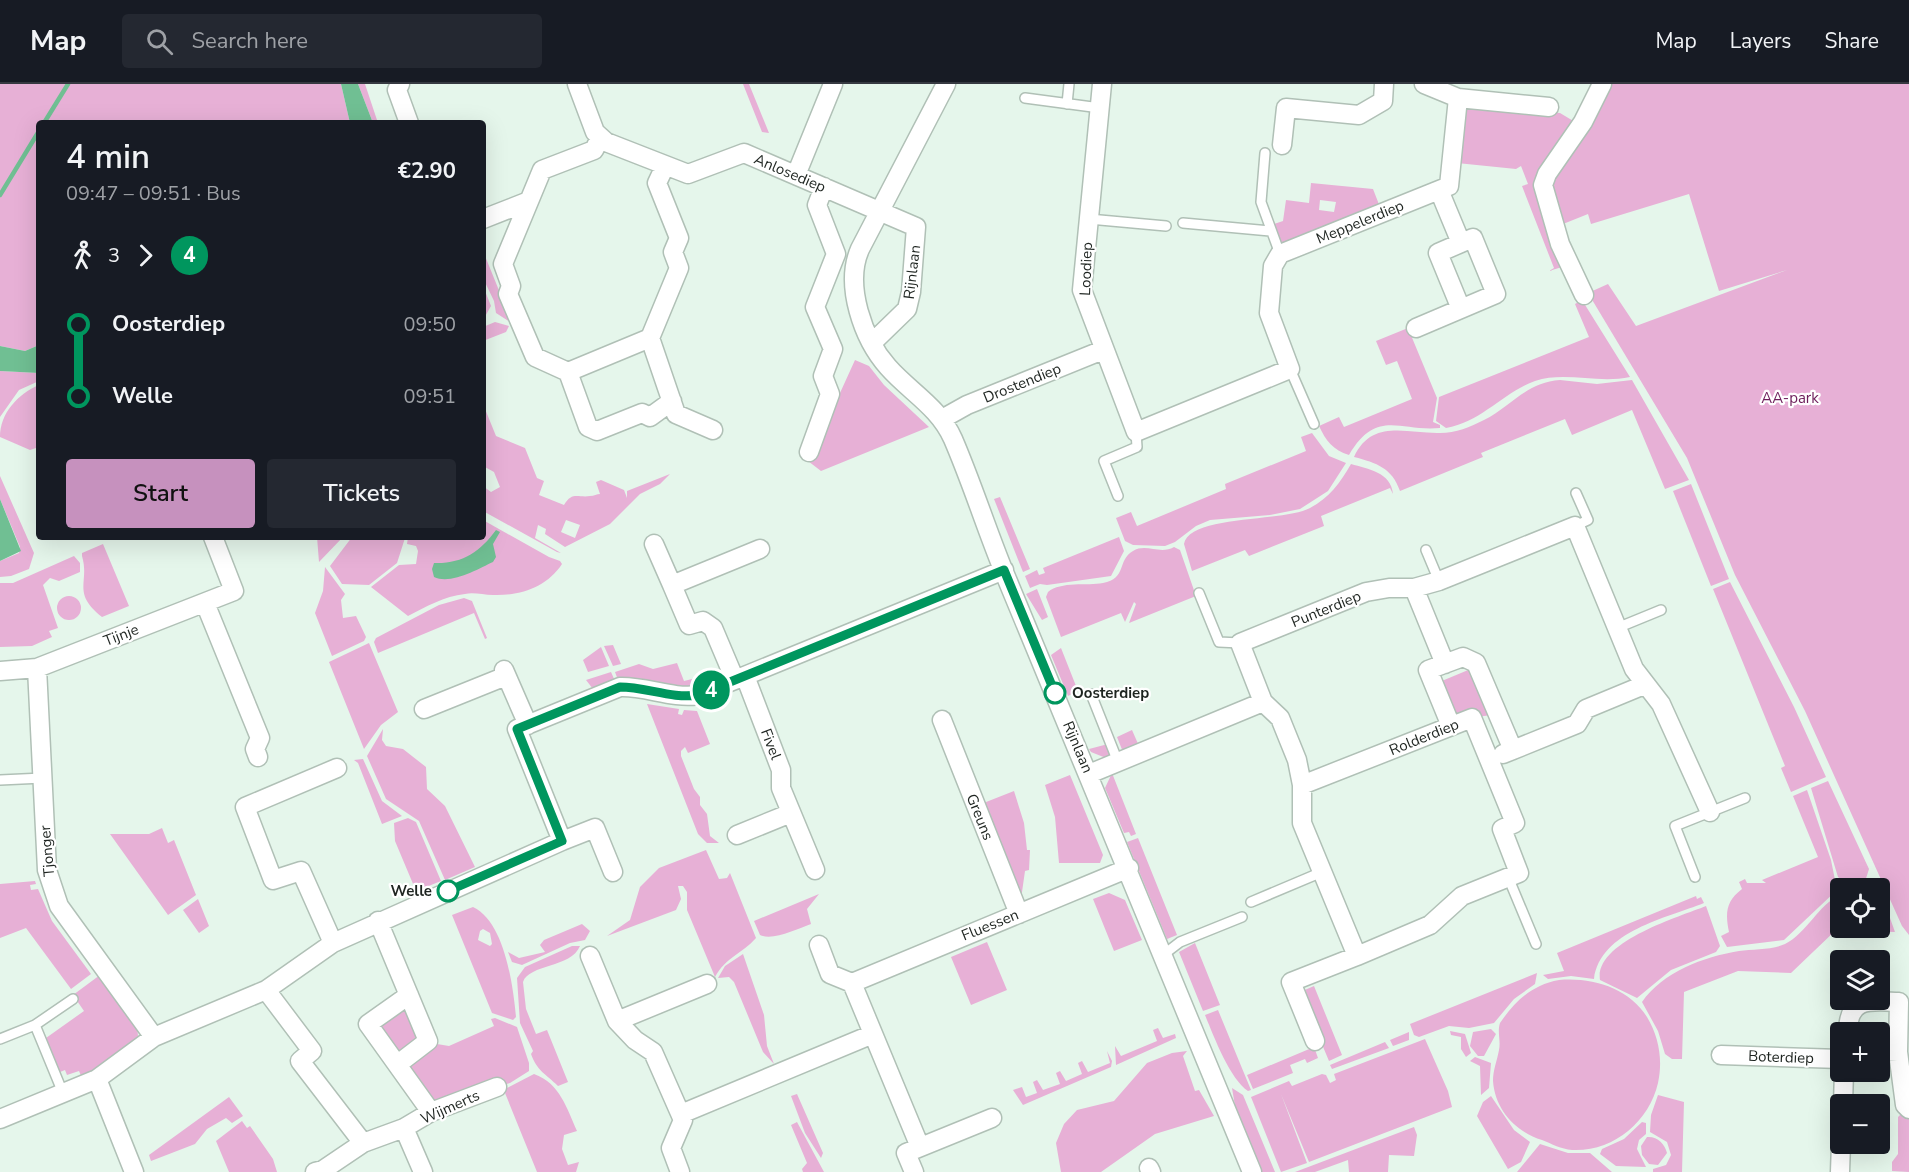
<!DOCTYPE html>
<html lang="en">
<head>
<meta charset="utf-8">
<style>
	body { margin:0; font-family:"Nunito Sans",sans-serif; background:#242831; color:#f1f3f6; height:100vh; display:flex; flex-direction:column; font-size:22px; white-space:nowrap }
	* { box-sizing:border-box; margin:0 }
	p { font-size:20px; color:#9ea1a6 }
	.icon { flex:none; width:33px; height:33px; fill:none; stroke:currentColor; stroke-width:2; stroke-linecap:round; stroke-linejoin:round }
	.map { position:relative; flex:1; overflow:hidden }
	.details { position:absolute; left:36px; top:36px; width:450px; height:420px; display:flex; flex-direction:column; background:#171b24; border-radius:6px; box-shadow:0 6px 24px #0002 }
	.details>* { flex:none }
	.badge { padding:0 12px; border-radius:20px; font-size:21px; line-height:39px }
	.buttons { position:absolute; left:1830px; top:794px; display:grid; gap:12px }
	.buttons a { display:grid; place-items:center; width:60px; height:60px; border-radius:6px; background:#171b24; box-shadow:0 6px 24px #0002; font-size:30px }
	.map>.badge { position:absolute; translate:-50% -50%; box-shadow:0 0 0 3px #fff }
	.legs { display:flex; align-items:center; gap:9px; height:66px; padding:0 30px; font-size:20px }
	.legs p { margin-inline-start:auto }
	.summary { display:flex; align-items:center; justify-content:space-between; height:102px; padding:0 30px }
	h1 { font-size:33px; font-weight:600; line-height:45px }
	.primary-button { display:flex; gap:12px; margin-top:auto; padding:12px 30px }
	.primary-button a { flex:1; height:69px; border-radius:6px; background:#c691be; color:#111; font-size:24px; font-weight:600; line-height:69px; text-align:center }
	.primary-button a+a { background:#242831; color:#f1f3f6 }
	ul { padding:0 30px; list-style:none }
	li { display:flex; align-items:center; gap:21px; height:72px; font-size:22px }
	li i { display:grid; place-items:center; width:9px; height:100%; margin:0 8px; background:currentColor }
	li i::after { content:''; width:15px; height:15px; margin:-8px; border:4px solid; border-radius:50%; background:#171b24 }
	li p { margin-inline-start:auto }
	li:first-child i { background:linear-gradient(#0000 50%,currentColor 0) }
	li:last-child i { background:linear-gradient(currentColor 50%,#0000 0) }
	header { display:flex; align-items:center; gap:36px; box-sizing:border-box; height:84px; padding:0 30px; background:#171b24; border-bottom:2px solid #363941 }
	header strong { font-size:28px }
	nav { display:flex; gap:33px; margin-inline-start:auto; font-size:21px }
	.search { width:420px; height:54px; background:#242831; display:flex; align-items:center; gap:15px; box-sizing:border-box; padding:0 21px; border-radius:6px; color:#9ea1a6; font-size:22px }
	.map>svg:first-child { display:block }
	.green { fill:#e7b0d6; fill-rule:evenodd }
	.water { fill:#70bf93 }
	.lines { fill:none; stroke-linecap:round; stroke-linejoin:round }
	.stream { stroke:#70bf93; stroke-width:4.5 }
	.lane-casing { stroke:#b0c0b6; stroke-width:12 }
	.street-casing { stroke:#b0c0b6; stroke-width:21 }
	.lane { stroke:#fff; stroke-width:9 }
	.street { stroke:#fff; stroke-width:18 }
	.line-1-casing { stroke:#fff; stroke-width:14 }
	.line-1 { stroke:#00965e; stroke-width:9 }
	.stop-1-dot { fill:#fff; stroke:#00965e; stroke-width:3 }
	.labels { text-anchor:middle; stroke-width:4.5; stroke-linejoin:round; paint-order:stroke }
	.street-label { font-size:15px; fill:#1e2420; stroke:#fff }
	.park-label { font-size:15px; fill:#6d1e5b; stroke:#fff }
	.stop-label { font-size:15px; font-weight:bold; fill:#1e2420; stroke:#fff; text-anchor:start }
</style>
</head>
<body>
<header>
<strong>Map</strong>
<div class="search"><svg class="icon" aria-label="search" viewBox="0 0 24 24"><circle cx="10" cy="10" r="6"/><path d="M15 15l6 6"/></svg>Search here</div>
<nav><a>Map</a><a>Layers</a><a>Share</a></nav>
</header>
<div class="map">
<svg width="1909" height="1088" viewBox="0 0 1909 1088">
	<rect width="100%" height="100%" fill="#e5f6eb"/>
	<path class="green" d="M0,0H341L350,39H39V261L25,267L0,262Z
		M358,0H365L378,39H373Z
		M743,0H749L769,49L762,48Z
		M1607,0H1909V851L1902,842L1805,627L1735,491L1687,374L1588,209L1608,200L1636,242L1787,186L1719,207L1689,110L1591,140L1588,130L1558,142L1548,102Z
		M1474,20L1560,29L1575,38L1540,89L1562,183L1549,187L1554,184L1522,102L1528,100L1521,82L1516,85L1457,79L1465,24Z
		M1311,99L1373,105L1380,123L1283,162L1274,140L1283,137L1286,116L1309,119ZM1320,116L1336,118L1334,128L1319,126Z
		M483,167L511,236L510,238L496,229L494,217L483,194Z
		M483,202L491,222L483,236Z
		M1582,216L1630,293C1598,300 1565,287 1535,297C1502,309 1482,338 1446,344L1436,337L1439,313L1589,253L1575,220Z
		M495,238L509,242L506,248L483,257V243Z
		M1408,244L1437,314L1433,338L1440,341V344C1399,348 1377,324 1349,371C1333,366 1326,357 1319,342L1339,333L1344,343L1412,315L1397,277L1386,281L1376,257Z
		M855,276L869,282L884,301L929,343L821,387L808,377L837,309H840Z
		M0,287L39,289V297L19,306L0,333Z
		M1560,296L1597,300L1632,296L1689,396L1665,405L1632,326L1572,351L1565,335L1481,369L1483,373L1400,407C1392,384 1377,379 1354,373C1372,334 1408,350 1440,349C1456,349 1470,343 1484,336C1511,322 1527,298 1560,296Z
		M39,301V363L30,366L0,353C0,329 18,310 39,301Z
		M483,320L496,352L525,364L537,394L544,397L539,411L564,421C572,407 578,414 590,412C594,412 597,410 600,410L596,398L601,396L624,406L627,414V407L670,390L660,400L640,410L610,440L565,463L545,450L546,445L538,441L535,454L561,469L557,468L483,427V402L491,408L500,403L494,388L483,382ZM566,436L580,441L575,454L561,448Z
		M1312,349L1329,372L1346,379L1328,407L1300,425L1270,431L1210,436L1196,442L1175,458L1165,462L1133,461L1125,457L1116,434L1131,428L1137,442L1226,405L1225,400L1306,367L1301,353Z
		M1351,380C1368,385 1391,388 1393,410L1390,404L1321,432L1324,442L1249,472L1245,466L1192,487L1184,460C1189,431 1284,438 1310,424C1329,414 1340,399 1351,380Z
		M0,392L34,469L29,485L11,492L0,493V477L19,469L20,463L0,415Z
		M1691,400L1729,495L1711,502L1673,407Z
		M1000,413L1030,485L1023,488L994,415Z
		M483,436L549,473L560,477L562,480C547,503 520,512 493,511C483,511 474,508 465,510C444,512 426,523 408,532L371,503L399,481L416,480L418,467L416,462L407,460L408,453H483Z
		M317,453H343L319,478Z
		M352,453H405V454L397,479L369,501L342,500L330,482Z
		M1119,453L1124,467L1111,492L1047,501L1040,500L1030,504L1025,492L1037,486L1039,491L1045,489L1043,484Z
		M103,460L129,522L102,533C71,508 90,499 82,472V469Z
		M1174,463L1180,466L1196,512L1129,539L1136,520L1134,518L1125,538L1121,529L1061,553L1046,513L1048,508C1061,497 1087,502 1103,499C1127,495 1117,476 1133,467C1146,459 1160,471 1174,463Z
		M74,472L80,479V488L59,497L50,494L43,501L58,544L49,547L52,553L32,562L0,563V499H13Z
		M325,483L345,510L341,516L343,534L356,532L366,553L364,557L332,572L315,529L323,507Z
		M1730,498L1794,623L1826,693L1791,708L1781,684L1785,682L1713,505Z
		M1037,505L1048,533L1042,536L1026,510Z
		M57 524a12 12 0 1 1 24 0a12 12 0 1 1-24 0Z
		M464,514L472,517L487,554L485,555L474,529L378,569L374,558L376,554L439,521Z
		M369,559L398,628L381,641L364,665L329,578Z
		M613,561L621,580L613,582L604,562Z
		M601,563L609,582L588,588L583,576Z
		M1061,564L1078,607L1068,612L1051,571Z
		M677,579L684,597L696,594L699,602L691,606L618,596L615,588L639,580L653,585Z
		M1473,584L1492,631L1452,636L1437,599Z
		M611,588L615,597L593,605L586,596Z
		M647,620L679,625L678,630L682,631L684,626L697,627L710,660L688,669L685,663L681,667V672L694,705L700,713V721L707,730L710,752L719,759H707L698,750Z
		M383,645L382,656L386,662L403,665L426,683L427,705L445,722L475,783L445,796L419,737L386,715L367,672Z
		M1132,646L1139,662L1123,668L1117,653Z
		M1108,660L1113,672L1106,674L1091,668L1089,665Z
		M363,675L382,717L402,732L382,740L358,679L354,676Z
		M1112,689L1136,750L1131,752L1129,748L1124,749L1105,704Z
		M1070,691L1103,771L1100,779H1059L1055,733L1045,701Z
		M1828,697L1869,785L1863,804H1851L1838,793L1811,704Z
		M1807,706L1831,776L1837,806L1784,856L1727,863L1721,852L1729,848C1725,829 1726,817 1742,805L1739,798L1745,795L1747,799H1766L1762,796L1818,773L1793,712Z
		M1014,707L1024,739L1027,766H1030L1029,786L1025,787L1021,815L981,720Z
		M408,734L416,738L441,797L416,807L395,757L394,739Z
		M162,744L168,759L174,756L196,811L168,831L110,750H149Z
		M1138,754L1177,851L1167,855L1127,758Z
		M706,766L719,795L727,794L730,789L756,854C742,870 726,873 715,893L687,826V808L683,802H678L681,815L676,826L607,852L630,836L640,803L659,784Z
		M35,797L36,800L30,801L31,806L38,805L52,837L91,890L71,905L26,844L0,854V800Z
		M1880,806L1895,848L1836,846L1791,889L1738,887L1684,908L1682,975H1672L1665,970L1658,947L1642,918C1663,888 1703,873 1739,867C1753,865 1772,866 1785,860C1807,849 1818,821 1840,811V843H1880Z
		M1109,809L1125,816L1142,856L1114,867L1093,815Z
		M819,810L807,825L811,840C797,845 773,857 760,851L754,837Z
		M1696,812L1697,815L1701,813L1704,819C1667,834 1600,847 1594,895L1571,892L1548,895L1543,891L1564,887L1557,869Z
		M198,815L209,842L199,849L183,826Z
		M1706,822L1720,862L1716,868L1671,886L1637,914L1600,896C1594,858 1679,833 1706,822Z
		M473,823C505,838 513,902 516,933L513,936L492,929L452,831ZM483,845L490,849L492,860L490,862L478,856L480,847Z
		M582,840L590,847L585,856L570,859L522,881L512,878L508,868L519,874L545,868L540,861L544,856Z
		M987,858L1007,906L971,921L951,873Z
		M1195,859L1220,921L1203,927L1179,868Z
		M572,862H580C571,884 529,880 523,898L526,925L536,950L547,946L568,998L558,1002C546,990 537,987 531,970L533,967L520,939L517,894L525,883Z
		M743,870L764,931L767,962L774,980L763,968L734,898L729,893L718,894L725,882Z
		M1537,889L1535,900L1514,915L1494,939L1469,944L1449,942L1419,953L1414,951L1410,940Z
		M100,891L137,941L138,952L134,958L82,994L79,987L67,991L65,986L60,988L46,954L84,927L73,911Z
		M1559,896C1592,893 1629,904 1647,933C1659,953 1663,976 1658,999C1649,1038 1613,1068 1572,1066C1561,1065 1552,1060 1542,1056C1516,1048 1495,1026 1493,997C1493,986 1497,977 1499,966C1501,957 1497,948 1500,939C1515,917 1532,901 1559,896Z
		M1314,902L1342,971L1329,977L1300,908Z
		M405,921L419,954L399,975L375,943Z
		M1218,926L1251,1006L1248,1007C1230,995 1214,953 1205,931Z
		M495,934L517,943L529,979V987L510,999L435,1022L406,982L437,960L449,962L494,942L491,935Z
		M1158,944L1163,954L1175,950L1176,954L1116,981L1115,962L1121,972L1157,957L1153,946Z
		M1491,945L1496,950L1484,972H1478L1470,962L1473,948Z
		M1450,947L1465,950L1471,969L1466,973L1461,965V953L1451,951Z
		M1409,948V956L1393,962L1390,956Z
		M1425,955L1448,1007L1452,1023L1309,1078L1281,1010L1307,1079L1281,1088L1251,1013L1289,997L1292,1002L1322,990L1326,991L1330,999L1336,996L1334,990Z
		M1385,958L1389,964L1332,985L1330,981Z
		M1314,963L1318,974L1307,979L1305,975L1290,981L1293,989L1253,1005L1247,991Z
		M1107,967L1112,977L1111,983L1023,1021L1013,1006L1022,1003L1026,1013L1037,1009L1033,998L1037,996L1043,1006L1060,1000L1056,989L1060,987L1066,997L1082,990L1078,979L1082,977L1088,988L1110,979Z
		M1187,967L1183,972L1195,1007L1199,1006L1214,1032L1155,1050L1101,1088H1061L1056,1059L1064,1040L1077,1026L1114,1017L1147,979L1172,969Z
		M1475,973L1491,979L1489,1004L1481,1011L1480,982L1470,977Z
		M534,990C560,999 567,1025 577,1047L564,1051L562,1065L568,1081L579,1078L576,1088H537L505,1009L507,1004Z
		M1232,1004L1243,1011L1275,1088H1262L1235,1022Z
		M797,1010L823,1069L821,1074L805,1049L791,1012Z
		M1658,1011L1684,1018L1682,1088H1653V1085L1666,1081L1671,1071L1667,1058L1650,1048L1651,1031Z
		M1491,1012L1514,1046L1530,1058L1521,1078L1508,1085L1477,1032L1483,1018Z
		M229,1013L243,1032L232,1039L226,1034L207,1045L195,1060L151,1077L149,1071Z
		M1904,1027L1909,1031V1088L1892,1087V1078L1898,1070V1033Z
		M242,1037L247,1044L250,1042L273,1075L277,1088H229L216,1057Z
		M797,1038L824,1088H803L802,1085L807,1079L791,1041Z
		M1642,1038L1646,1039V1050L1639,1056L1637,1065L1646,1083L1616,1082L1600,1070L1602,1065L1624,1055Z
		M1414,1043L1417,1051L1414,1072L1389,1071L1388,1088H1349L1348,1076L1315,1088H1295Z
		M1647,1053C1657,1052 1665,1060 1667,1069L1658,1081L1649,1080L1642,1071L1641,1062Z
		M1540,1060L1568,1069H1590L1612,1088H1517Z"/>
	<path class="water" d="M341,0H358L373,39H350Z
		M39,261V289L0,287V262L25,267Z
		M0,415L21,467L0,477Z
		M496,446L500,448L493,460L496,473L493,478C478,485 451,501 434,493L432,485L434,479C462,480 480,468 496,446Z"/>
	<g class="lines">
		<path class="stream" d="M44,39L68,0
			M0,111L39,47"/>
		<g class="lane-casing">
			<path id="lane" d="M1025,14L1100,24
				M1067,20L1069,0
				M1265,69L1261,118L1280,170
				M1089,135L1166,142
				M1183,139L1270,147
				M1290,285L1314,340
				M1118,412L1104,377L1137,363L1136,348
				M1575,442L1588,436L1576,409
				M1426,466L1439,497
				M1199,509L1219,558L1240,559
				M1617,544L1661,526
				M1091,610L1118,678
				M0,696L43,694
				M1508,793L1536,860
				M1695,793L1675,742L1745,714
				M1251,818L1322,788
				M1163,871L1180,858L1242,833
				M35,941L63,1009
				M0,955L35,941L73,915"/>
		</g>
		<g class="street-casing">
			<path id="street" d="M400,0L397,6L409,39
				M577,0L595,48L606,58L688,90L744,69L916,143L911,208L907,225L873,258
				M946,0L860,165C844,201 863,255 888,283C910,308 939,323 953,355C972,399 986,444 1004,488C1086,688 1170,888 1252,1088
				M1102,0L1082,206L1136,348L1290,285L1269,229L1273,182L1280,170L1449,102L1458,14L1424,0
				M1458,14L1549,23
				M600,54L594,66L542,86L503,180L511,202L508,210L535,273L568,288L650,254L679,184L673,168L679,154L657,99L665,82
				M1282,61L1286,24L1359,31L1383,17L1384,0
				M796,91L833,0
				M483,135L529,117
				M1584,211L1560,160L1543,101L1547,90L1583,38L1602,0
				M1461,225L1438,169L1461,159
				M1416,244L1496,210L1473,154L1461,159L1439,106
				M650,254L676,330L713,346
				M568,288L588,343L597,347L642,329L650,333L672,317
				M942,335L967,321L1103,266
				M809,368L830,310L823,292L833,265L815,223L836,170L817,121L824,103
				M654,460L672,501
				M1414,504L1445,580
				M205,519L260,654L255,665L258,673
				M37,584L47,786L59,822L154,953
				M504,586L528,641
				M0,587L37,584L234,507L213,453
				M745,592L781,686V704L815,786
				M735,596L713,544L703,537L689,541L672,501L760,465
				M424,625L506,592
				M942,636L1019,830
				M1451,642L1428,586L1463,573L1476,579L1513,666
				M1503,670L1577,640L1586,625L1644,601
				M1089,690L1263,618
				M1302,701L1472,634L1515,739L1502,745L1519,789L1462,812L1430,841L1357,872L1302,739V701L1297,676L1280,634L1263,618L1240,559L1366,508L1389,504H1414L1439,497L1575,442L1634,585L1661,620L1710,728
				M737,751L791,729
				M562,757L595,744L613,788
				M378,837L428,957L398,980
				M333,859L301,787L273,796L245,723L337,684
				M819,861L830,890L852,899L920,1063
				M590,872L617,937L635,956L653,968L683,1036L671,1064L680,1088
				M852,899L1129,784
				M266,906L312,967L300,977L363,1059
				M409,911L368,940L431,1028
				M617,937L707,900
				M1848,948C1848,912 1871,917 1899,918L1898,968L1905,1021L1909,1025
				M1315,957L1291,898L1357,872
				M1880,967L1898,968
				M1721,971L1840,975
				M97,995L134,1088
				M1843,1020L1844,987
				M681,1030L873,950
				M0,1035L97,995L154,953L266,906L333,859L562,757L517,645L620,603C646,602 672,615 698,611L1004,486
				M404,1044L423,1088
				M1149,1084L1151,1088
				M315,1088L323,1086L363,1059L404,1044L431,1028L497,1003
				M914,1088L906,1069L992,1034
				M1840,1088L1841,1059"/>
		</g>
		<use href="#lane" class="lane"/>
		<use href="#street" class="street"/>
	</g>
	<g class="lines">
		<g class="line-1-casing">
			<path id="line-1" d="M448,807L562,757L517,645L620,603C646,603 672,615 698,611L1004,486L1055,609"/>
		</g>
		<use href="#line-1" class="line-1"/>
	</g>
	<g class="stop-1-dot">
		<circle cx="1055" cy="609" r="10"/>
		<circle cx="448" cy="807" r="10"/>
	</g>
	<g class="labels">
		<g class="street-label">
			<text transform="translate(790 89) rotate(23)" y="5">Anlosediep</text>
			<text transform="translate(1360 138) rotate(-22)" y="5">Meppelerdiep</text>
			<text transform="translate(1086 185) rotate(-88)" y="5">Loodiep</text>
			<text transform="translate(912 188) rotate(-83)" y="5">Rijnlaan</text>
			<text transform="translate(1022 299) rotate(-22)" y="5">Drostendiep</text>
			<text transform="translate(1326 525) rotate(-22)" y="5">Punterdiep</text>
			<text transform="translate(121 551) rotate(-21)" y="5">Tijnje</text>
			<text transform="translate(1424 653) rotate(-22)" y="5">Rolderdiep</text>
			<text transform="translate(771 660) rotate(69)" y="5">Fivel</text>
			<text transform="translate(1078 663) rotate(67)" y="5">Rijnlaan</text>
			<text transform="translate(980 733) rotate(68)" y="5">Greuns</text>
			<text transform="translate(47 767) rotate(-95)" y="5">Tjonger</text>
			<text transform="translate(990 841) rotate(-22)" y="5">Fluessen</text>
			<text transform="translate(1781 973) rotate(2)" y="5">Boterdiep</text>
			<text transform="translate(450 1023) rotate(-24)" y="5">Wijmerts</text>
		</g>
		<g class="park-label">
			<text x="1790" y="319">AA-park</text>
		</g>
		<g class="stop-label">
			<text x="1072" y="614">Oosterdiep</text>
			<text x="432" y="812" text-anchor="end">Welle</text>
		</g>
	</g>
</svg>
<div class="buttons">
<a><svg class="icon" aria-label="locate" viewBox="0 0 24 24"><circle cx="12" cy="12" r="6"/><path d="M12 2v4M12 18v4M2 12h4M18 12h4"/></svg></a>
<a><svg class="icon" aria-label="layers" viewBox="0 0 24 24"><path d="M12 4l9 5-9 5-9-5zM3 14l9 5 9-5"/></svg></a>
<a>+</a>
<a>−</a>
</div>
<b class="badge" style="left:711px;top:606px;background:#00965e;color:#fff">4</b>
<section class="details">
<div class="summary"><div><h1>4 min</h1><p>09:47 – 09:51 · Bus</p></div><b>€2.90</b></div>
<div class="legs"><svg class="icon" aria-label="walk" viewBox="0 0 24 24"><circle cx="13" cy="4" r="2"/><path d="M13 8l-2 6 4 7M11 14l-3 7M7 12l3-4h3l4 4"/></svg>3<svg class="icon" aria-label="forward" viewBox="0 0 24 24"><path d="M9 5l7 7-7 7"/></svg><b class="badge" style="background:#00965e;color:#fff">4</b></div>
<ul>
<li><i style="color:#00965e"></i><b>Oosterdiep</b><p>09:50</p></li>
<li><i style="color:#00965e"></i><b>Welle</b><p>09:51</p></li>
</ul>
<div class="primary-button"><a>Start</a><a>Tickets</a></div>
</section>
</div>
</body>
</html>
